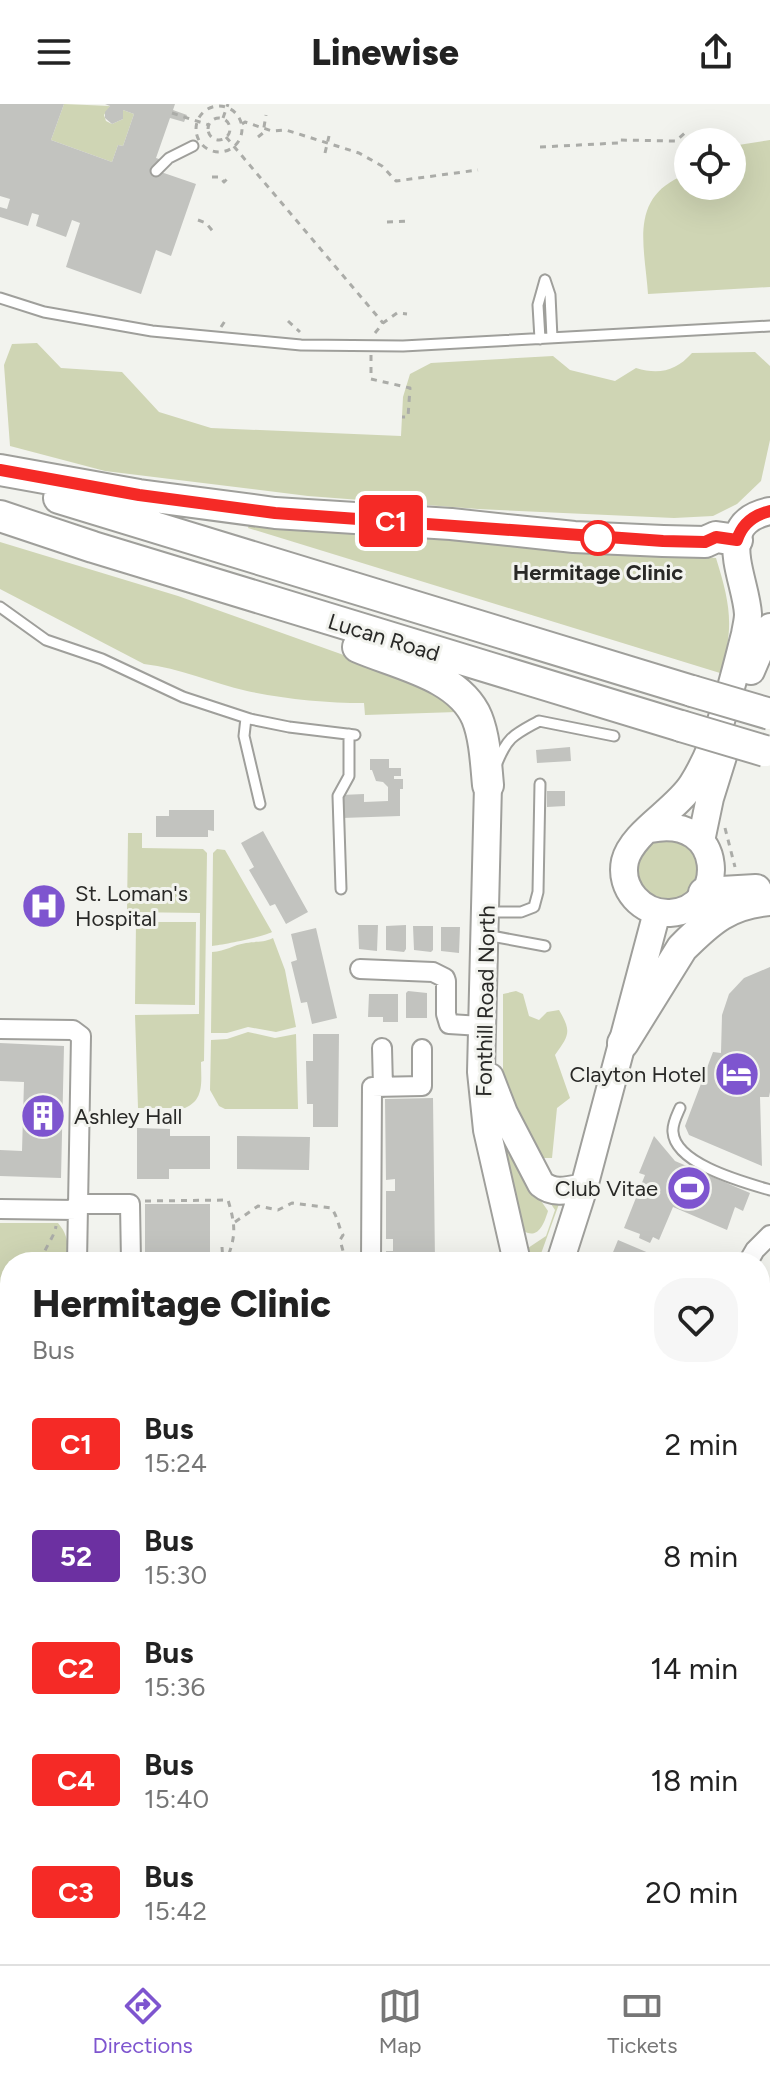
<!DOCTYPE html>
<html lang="en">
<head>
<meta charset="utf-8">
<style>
	body { margin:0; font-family:Figtree,sans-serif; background:#f6f6f6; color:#222; height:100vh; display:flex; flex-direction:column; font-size:30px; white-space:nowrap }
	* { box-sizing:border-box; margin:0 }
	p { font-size:26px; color:#767676 }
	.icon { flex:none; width:44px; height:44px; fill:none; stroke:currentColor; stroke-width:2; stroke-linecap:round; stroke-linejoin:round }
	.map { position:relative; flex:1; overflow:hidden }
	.drawer { position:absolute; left:0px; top:1148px; width:770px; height:712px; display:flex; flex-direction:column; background:#fff; border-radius:32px 32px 0 0; box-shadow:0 8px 32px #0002 }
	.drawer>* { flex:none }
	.badge { padding:0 16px; border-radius:6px; font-size:28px; line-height:52px }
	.tools { position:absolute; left:674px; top:24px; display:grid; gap:16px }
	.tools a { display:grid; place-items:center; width:72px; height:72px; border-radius:50%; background:#fff; box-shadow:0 8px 32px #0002; font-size:40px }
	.map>.badge { position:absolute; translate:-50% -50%; box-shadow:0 0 0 4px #fff }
	.round { display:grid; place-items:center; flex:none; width:84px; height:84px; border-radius:32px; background:#f6f6f6 }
	.headline { display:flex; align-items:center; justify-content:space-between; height:136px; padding:0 32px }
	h1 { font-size:38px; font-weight:800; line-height:60px }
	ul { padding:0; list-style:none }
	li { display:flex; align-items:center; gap:24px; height:112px; padding:0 32px }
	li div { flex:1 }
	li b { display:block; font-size:30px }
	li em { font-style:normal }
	li .badge { min-width:88px; font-weight:700; text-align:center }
	header { display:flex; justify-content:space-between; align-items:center; height:104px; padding:0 32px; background:#fff; font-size:36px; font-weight:800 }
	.tabs { display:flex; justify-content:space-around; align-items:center; height:112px; border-top:2px solid #e0e0e0; background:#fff; font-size:22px; color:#767676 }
	.tabs a { display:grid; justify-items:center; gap:4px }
	.tabs .selected { color:#7e55cf }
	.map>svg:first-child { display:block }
	.green { fill:#cfd5b4 }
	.building { fill:#c2c3bf }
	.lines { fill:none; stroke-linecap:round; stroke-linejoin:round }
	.service-casing { stroke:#9f9f9b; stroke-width:13 }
	.minor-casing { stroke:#9f9f9b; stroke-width:22 }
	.tertiary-casing { stroke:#9f9f9b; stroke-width:26 }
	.secondary-casing { stroke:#9f9f9b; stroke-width:30 }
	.trunk-casing { stroke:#9f9f9b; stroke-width:34 }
	.path { stroke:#abaca8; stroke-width:3; stroke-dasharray:6 6; stroke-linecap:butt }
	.service { stroke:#fff; stroke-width:9 }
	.minor { stroke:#fff; stroke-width:18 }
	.tertiary { stroke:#fff; stroke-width:22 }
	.secondary { stroke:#fff; stroke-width:26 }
	.trunk { stroke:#fff; stroke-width:30 }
	.trunk-bridge-casing { stroke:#9f9f9b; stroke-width:34; stroke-linecap:butt }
	.trunk-bridge { stroke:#fff; stroke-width:30 }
	.line-casing { stroke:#fff; stroke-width:18 }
	.line { stroke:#f52a26; stroke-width:12 }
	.stop-dot { fill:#fff; stroke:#f52a26; stroke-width:4 }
	.labels { text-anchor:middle; stroke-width:6; stroke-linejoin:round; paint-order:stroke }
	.stop-label { font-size:22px; font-weight:bold; fill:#292927; stroke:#f2f3ee }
	.street-label { font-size:22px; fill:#292927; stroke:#f2f3ee }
	.poi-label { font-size:22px; fill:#292927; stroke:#f2f3ee; text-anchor:start }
</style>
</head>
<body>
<header><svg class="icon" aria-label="menu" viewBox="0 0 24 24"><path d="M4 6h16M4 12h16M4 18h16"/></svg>Linewise<svg class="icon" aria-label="share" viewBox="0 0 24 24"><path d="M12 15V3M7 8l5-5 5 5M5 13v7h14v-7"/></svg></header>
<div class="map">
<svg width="770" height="1860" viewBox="0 0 770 1860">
	<rect width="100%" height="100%" fill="#f2f3ee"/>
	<path class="green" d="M64,0L110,2L104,11L106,17L112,20L123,15V6L134,10L123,42L118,41L112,58L51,36Z
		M770,36V183L648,190C645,144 629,96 680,73L687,48L688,82H732V42Z
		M37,239L61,264L122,268L159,308L211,324L401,332L403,293L410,270L431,259L553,252L570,266L615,277L636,264C659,271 676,267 692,249L755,248L770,262V336L761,377L737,400L713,412L674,414L478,405L308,392L105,367L10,342L4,261L12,240Z
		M251,416L716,454C730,499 735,524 720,569L248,424Z
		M0,438L178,492L422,579L440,587L457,608L365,611L364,599C326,599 284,595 247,587C212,579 180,564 144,560L0,485Z
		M128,729H142V744L203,745L207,749L204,957L201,958C201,976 205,996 185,1004H138L135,911L199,910L200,809L127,808Z
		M661,732L693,742L702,774L679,798L648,793C627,764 630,751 661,732Z
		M217,745L225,746L272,828C263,833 223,841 212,842L213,749Z
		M136,818H196L195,901L135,900Z
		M273,834L285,866L296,923L276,928L248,923L227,929H211L212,848C226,847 233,841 246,839C256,837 263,839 273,834Z
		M516,887L523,890L529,912L539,916L547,908L559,906C572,928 569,931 555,951L570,994L557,1004L552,1054H539L506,988L503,976V890Z
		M248,928L275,934L296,930L298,1005H225L219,1002L210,986L211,936L227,935Z
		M491,997L537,1091L548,1107C544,1120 538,1137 522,1126Z
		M549,1097L559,1100L538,1158H533L528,1144L546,1132L555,1106Z
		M0,1119H58C69,1132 68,1141 67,1158H10V1243H0Z
		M770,1416V1502L760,1505V1417Z
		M770,1521V1557L760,1554V1523Z"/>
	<path class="building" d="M0,0H64L51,36L112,58L118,41L123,42L134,10L123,6V15L112,20L105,14V8L110,2L105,0H175L173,6L187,11L184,18L170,14L156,54L165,57L161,68L196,80L171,152L156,146L141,190L66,163L80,119L72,116L66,133L36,122L39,111L32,109L28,122L0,113V103L7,105L10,95L0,92Z
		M570,643L571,657L537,659L536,646Z
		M370,655H389V664H401V672H394V675H403V685H400V712L342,714L341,691L364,690V698L388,697V683L383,678L376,677L372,666H370Z
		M547,687H565V702L547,703Z
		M169,706H214V727L208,726V733H156V712H169Z
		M263,727L308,808L286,820L275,800L270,802L249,766L254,763L241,739Z
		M358,821H378L377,847L359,845Z
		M406,821V845L404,848L386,846V822Z
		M413,822H433V846L431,848L414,846Z
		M441,823H460L459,849L441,847Z
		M316,824L337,914L312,920L307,898L301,899L291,858L297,856L291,830Z
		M770,863V988L769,993H760L762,1062L689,1031L685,1022L713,948L721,949L722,911L729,890L744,874Z
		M408,887L427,889V914H406V889Z
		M369,890H398V918H383V913H368Z
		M313,930H339L338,1023H313V1000H307L306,957H313Z
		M0,939L64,942L61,1074L0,1072V1046L22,1047L24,978L0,977Z
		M433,994L435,1158H386V1147H393V1135H386V1087H395V1075L386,1076L385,995Z
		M137,1024L170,1025V1032H210V1065H169V1075H137Z
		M237,1032L310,1033L309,1066L237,1065Z
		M654,1032L675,1057L750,1089L743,1107L735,1103L727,1126L673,1103L659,1136L653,1133L650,1139L639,1134L640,1130L624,1124L645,1071L639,1069Z
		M145,1100H210V1158H145Z
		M618,1136L670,1158H609Z
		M10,1275V1360L0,1361V1276Z
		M770,1607V1633L760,1641V1615Z
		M0,1836L7,1843L5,1849L0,1851Z
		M269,1850H290L332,1860H267Z
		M358,1850H424L447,1855L446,1860H366L367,1857L357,1855Z
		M642,1850H691V1857L642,1856Z
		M66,1852L99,1859V1860H64Z
		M36,1853L62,1859L61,1860H35Z
		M0,1854L20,1859V1860H0Z"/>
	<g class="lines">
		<g class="service-casing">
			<path id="service" d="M156,67L169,54L193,42
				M545,176L550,191L552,234
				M0,194L44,208L152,227L301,241L403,242L770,222
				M540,235L538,201L545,176
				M0,503L46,536L102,555L183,593L250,615L289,623L355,631
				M246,614L244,632L260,700
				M497,659C508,632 514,631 539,617L614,632
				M341,785L338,692L349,672V630
				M486,808H521L534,803L538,788L540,680
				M486,831L545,842
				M680,1004C677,1011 672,1020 673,1028C675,1060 743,1078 770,1086
				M0,1809L10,1810
				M16,1852V1850"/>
		</g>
		<g class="minor-casing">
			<path id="minor" d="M360,865L433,868L445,874L446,877V910L449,920L481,922
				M0,925L73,926L81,932L77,1158
				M382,944L383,983
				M77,1100H130L131,1158
				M0,1105L77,1106
				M371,1158L372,983L422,982V945
				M748,1158L755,1146L770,1131
				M0,1252L10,1253
				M0,1376H10
				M760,1513L770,1511
				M760,1565L770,1567
				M538,1850L539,1860
				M192,1860L194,1850"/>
		</g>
		<g class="tertiary-casing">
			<path id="tertiary" d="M760,1364H770
				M760,1407H770
				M0,1423L10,1425"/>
		</g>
		<g class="secondary-casing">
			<path id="secondary" d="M751,567L770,523
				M488,681L481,968L487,1026L517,1158
				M650,725C727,709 728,806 670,809C642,810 619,785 625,757C632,728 677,706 693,679C720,635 732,580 745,530C746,523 748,517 748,510C746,474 712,419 770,407
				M701,737L710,694L725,646
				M490,973L504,1009L541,1080C554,1091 569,1086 584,1083
				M560,1158L584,1083L657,808
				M482,1850V1860"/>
		</g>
		<g class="trunk-casing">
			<path id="trunk" d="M0,366L139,391L275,409L451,420L574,433L663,437L705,438L716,433L737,436
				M59,394L692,587
				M0,412L93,443L681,622
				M358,543C397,560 459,571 477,614C485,634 486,660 488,681
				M704,789L756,786
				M623,939L682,844C710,816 729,799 770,796"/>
		</g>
		<path class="path" d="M196 25a23 23 0 1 1 46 0a23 23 0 1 1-46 0Z
			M172,9L209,21
			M223,14L228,0
			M208 25a11 11 0 1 1 22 0a11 11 0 1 1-22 0Z
			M242,20L245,18L272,27L286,26L359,49L382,62L396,77L478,66
			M226,33L383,219
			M258,33L263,29L266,11
			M540,43L618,39V36L676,37L686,28
			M325,49L329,32
			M212,73H220L224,78L227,75
			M198,116L206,119L215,130
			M387,118L409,117
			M288,217L300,228
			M221,223L227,214
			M375,229L383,219L397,209L407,210
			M371,251V275L410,284L408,313H402
			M725,724L735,763
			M145,1097L228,1096C236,1123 236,1132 226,1158
			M235,1118L258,1102L278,1106L292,1099L331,1104C337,1110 338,1122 343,1131L340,1136L346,1158
			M222,1143L223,1158
			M42,1158C43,1144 54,1135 56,1122
			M0,1198L10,1205
			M0,1206L10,1205
			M0,1220L10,1205
			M760,1428L770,1427"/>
		<use href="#service" class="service"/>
		<use href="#minor" class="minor"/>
		<use href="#tertiary" class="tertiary"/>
		<use href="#secondary" class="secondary"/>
		<use href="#trunk" class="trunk"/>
		<g class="trunk-bridge-casing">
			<path id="trunk-bridge" d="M692,587L770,610
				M681,622L765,647"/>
		</g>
		<use href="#trunk-bridge" class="trunk-bridge"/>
	</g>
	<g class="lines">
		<g class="line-casing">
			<path id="line" d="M0,366L139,391L275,409L663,437L705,438L716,433L737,436C742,420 753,411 770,407"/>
		</g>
		<use href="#line" class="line"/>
	</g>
	<defs>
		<g id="hospital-disc" transform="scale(2.3)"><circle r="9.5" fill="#7e55cf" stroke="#f2f3ee"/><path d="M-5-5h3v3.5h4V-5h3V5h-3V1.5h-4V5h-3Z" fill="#fff"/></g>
		<g id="hotel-disc" transform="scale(2.3)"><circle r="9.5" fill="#7e55cf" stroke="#f2f3ee"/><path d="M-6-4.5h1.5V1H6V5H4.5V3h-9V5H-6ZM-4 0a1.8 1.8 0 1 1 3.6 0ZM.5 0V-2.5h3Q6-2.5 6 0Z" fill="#fff"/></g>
		<g id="building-disc" transform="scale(2.3)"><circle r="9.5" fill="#7e55cf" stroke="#f2f3ee"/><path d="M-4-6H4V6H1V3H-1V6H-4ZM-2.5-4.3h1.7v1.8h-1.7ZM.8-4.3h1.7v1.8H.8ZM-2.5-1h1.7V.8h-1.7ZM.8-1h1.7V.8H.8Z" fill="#fff"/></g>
		<g id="stadium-disc" transform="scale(2.3)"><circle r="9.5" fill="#7e55cf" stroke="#f2f3ee"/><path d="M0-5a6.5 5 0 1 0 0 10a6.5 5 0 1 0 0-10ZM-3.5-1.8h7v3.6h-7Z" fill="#fff"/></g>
	</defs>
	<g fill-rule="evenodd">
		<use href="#hospital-disc" x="44" y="802"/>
		<use href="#hotel-disc" x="737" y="970"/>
		<use href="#building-disc" x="43" y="1012"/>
		<use href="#stadium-disc" x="689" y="1084"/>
	</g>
	<circle class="stop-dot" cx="598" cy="434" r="16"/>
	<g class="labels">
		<g class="stop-label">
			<text x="598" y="476">Hermitage Clinic</text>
		</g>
		<g class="street-label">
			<text transform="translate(384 533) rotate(17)" y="8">Lucan Road</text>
			<text transform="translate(485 897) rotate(-89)" y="8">Fonthill Road North</text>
		</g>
		<g class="poi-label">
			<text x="75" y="797">St. Loman's<tspan x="75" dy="25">Hospital</tspan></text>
			<text x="706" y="978" text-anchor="end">Clayton Hotel</text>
			<text x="74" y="1020">Ashley Hall</text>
			<text x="658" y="1092" text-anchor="end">Club Vitae</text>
		</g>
	</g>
</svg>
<div class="tools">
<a><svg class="icon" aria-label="locate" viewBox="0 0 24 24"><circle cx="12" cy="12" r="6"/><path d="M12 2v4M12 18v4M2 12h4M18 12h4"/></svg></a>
</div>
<b class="badge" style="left:391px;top:417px;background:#f52a26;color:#fff">C1</b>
<section class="drawer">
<div class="headline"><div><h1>Hermitage Clinic</h1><p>Bus</p></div><a class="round"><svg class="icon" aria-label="heart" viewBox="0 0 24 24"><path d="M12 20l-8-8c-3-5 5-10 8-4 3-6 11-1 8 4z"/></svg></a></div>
<ul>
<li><span class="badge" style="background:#f52a26;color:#fff">C1</span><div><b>Bus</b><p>15:24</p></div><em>2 min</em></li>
<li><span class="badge" style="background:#6c30a1;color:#fff">52</span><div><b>Bus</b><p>15:30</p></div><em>8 min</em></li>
<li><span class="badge" style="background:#f52a26;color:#fff">C2</span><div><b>Bus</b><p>15:36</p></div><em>14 min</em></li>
<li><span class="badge" style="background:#f52a26;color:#fff">C4</span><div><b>Bus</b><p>15:40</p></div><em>18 min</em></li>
<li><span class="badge" style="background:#f52a26;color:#fff">C3</span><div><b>Bus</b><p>15:42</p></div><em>20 min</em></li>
</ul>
</section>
</div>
<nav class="tabs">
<a class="selected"><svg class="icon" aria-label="directions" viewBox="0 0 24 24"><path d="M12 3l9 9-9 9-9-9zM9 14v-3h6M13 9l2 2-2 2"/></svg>Directions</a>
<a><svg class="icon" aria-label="map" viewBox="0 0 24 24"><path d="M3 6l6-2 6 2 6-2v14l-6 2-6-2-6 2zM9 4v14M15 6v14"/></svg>Map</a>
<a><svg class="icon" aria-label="tickets" viewBox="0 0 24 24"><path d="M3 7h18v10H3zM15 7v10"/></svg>Tickets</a>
</nav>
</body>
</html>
